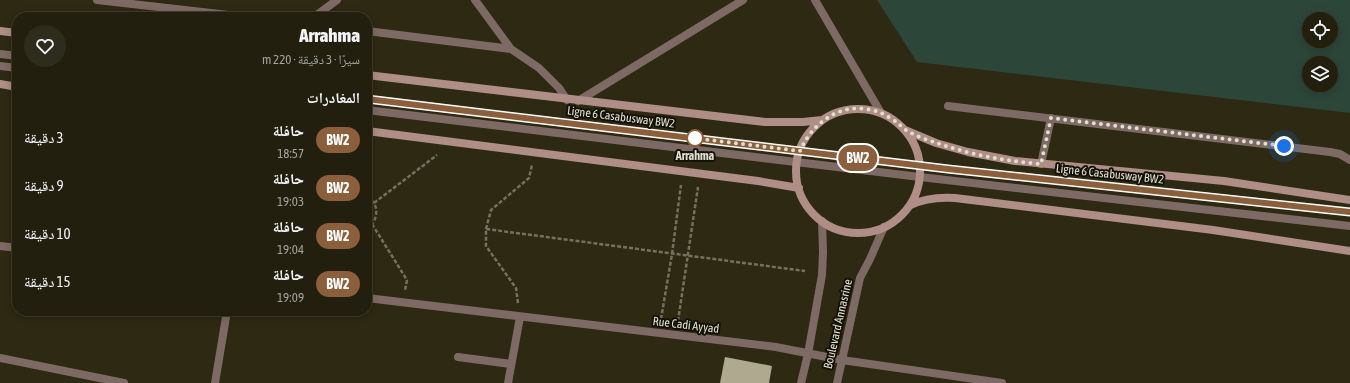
<!DOCTYPE html>
<html lang="ar">
<head>
<meta charset="utf-8">
<style>
	body { margin:0; font-family:"Asap Condensed","Noto Naskh Arabic",sans-serif; background:#2e2c1c; color:#f1f3f6; direction:rtl; height:100vh; display:flex; flex-direction:column; font-size:15px; white-space:nowrap }
	* { box-sizing:border-box; margin:0 }
	p { font-size:13px; color:#a2a29e }
	.icon { flex:none; width:22px; height:22px; fill:none; stroke:currentColor; stroke-width:2; stroke-linecap:round; stroke-linejoin:round }
	.map { position:relative; flex:1; overflow:hidden; direction:ltr }
	.details { position:absolute; left:12px; top:12px; width:360px; height:304px; display:flex; flex-direction:column; background:#221f0e; border-radius:16px; box-shadow:0 2px 10px #0003,0 0 0 1px #3f3d2e; direction:rtl }
	.details>* { flex:none }
	.badge { padding:0 8px; border-radius:13px; font-size:14px; line-height:26px }
	.buttons { position:absolute; left:1302px; top:12px; display:grid; gap:8px }
	.buttons a { display:grid; place-items:center; width:36px; height:36px; border-radius:50%; background:#221f0e; box-shadow:0 2px 10px #0003,0 0 0 1px #3f3d2e; font-size:20px }
	.you { position:absolute; width:20px; height:20px; margin:-10px; border:3px solid #fff; border-radius:50%; background:#1a73e8; box-shadow:0 0 0 6px #1a73e833 }
	.map>.badge { position:absolute; translate:-50% -50%; box-shadow:0 0 0 2px #fff }
	h2 { padding:0 12px; font-size:15px; line-height:36px }
	.round { display:grid; place-items:center; flex:none; width:42px; height:42px; border-radius:21px; background:#2e2c1c }
	.headline { display:flex; align-items:center; justify-content:space-between; height:68px; padding:0 12px }
	h1 { font-size:19px; font-weight:800; line-height:30px }
	ul { padding:0; list-style:none }
	li { display:flex; align-items:center; gap:12px; height:48px; padding:0 12px }
	li div { flex:1 }
	li b { display:block; font-size:15px }
	li em { font-style:normal }
	li .badge { min-width:44px; font-weight:700; text-align:center }
	.map>svg:first-child { display:block }
	.green { fill:#2c463a; fill-rule:evenodd }
	.building { fill:#afaa8f }
	.lines { fill:none; stroke-linecap:round; stroke-linejoin:round }
	.path { stroke:#75715e; stroke-width:2.5; stroke-dasharray:4 2; stroke-linecap:butt }
	.service { stroke:#7e6a64; stroke-width:8 }
	.minor { stroke:#7e6a64; stroke-width:8 }
	.secondary { stroke:#ae8e86; stroke-width:8 }
	.line-casing { stroke:#fff; stroke-width:9 }
	.line { stroke:#8b5e3c; stroke-width:6 }
	.walk { stroke:#e1dfd0; stroke-width:4; stroke-dasharray:0 7.2 }
	.stop-dot { fill:#fff; stroke:#8b5e3c; stroke-width:2 }
	.labels { text-anchor:middle; stroke-width:4; stroke-linejoin:round; paint-order:stroke }
	.street-label { font-size:12px; fill:#e1dfd0; stroke:#141208 }
	.stop-label { font-size:12px; font-weight:bold; fill:#e1dfd0; stroke:#141208 }
</style>
</head>
<body>
<div class="map">
<svg width="1350" height="383" viewBox="0 0 1350 383">
	<rect width="100%" height="100%" fill="#2e2912"/>
	<path class="green" d="M877,0H1350V113L917,62ZM1309,19H1331V41H1309ZM1309,63H1331V85H1309Z"/>
	<path class="building" d="M725,357L772,366L769,383H720Z"/>
	<g class="lines">
		<path class="path" d="M367,196C369,198 372,201 374,203C379,212 375,224 367,229
			M374,203L437,155
			M372,224L407,280L405,290
			M486,229L491,210L529,178L532,165
			M518,303L516,288L486,246V229L805,271
			M661,319L672,254L681,185
			M678,321L698,187"/>
		<path class="service" d="M97,0L246,17
			M475,0L511,49L539,68L559,88L567,100
			M815,0L881,113
			M314,17L337,0
			M367,31L511,49
			M0,54L17,56
			M0,66L17,68
			M367,99L948,169L1350,212
			M578,101L743,0
			M948,106L1330,152L1340,154L1350,160
			M367,110L920,177L1350,226
			M1041,164L1051,118
			M458,357L511,364"/>
		<path class="minor" d="M0,246L17,248
			M367,298L776,347L842,360L1002,383
			M0,358L124,383
			M215,383L227,311
			M508,383L520,317
			M801,383L808,354L822,275L823,252L822,221
			M837,383L860,278L870,259L884,227"/>
		<path class="secondary" d="M0,31L17,33
			M367,75L765,122H803L822,120
			M0,84L17,87
			M796 171a62 62 0 1 1 124 0a62 62 0 1 1-124 0Z
			M905,130L936,143L968,152L1015,161L1224,181L1350,200
			M367,131L758,181L799,188
			M911,205C925,198 939,197 955,198L1213,230L1350,251"/>
	</g>
	<g class="lines">
		<g class="line-casing">
			<path id="line" d="M367,99L948,169L1350,212"/>
		</g>
		<use href="#line" class="line"/>
		<path class="walk" d="M695,138H694L800,151C814,119 846,99 881,113C887,116 894,120 899,124C901,126 903,129 906,130C915,136 927,140 937,143C971,155 1006,161 1041,164L1051,118L1284,146"/>
	</g>
	<circle class="stop-dot" cx="695" cy="138" r="8"/>
	<g class="labels">
		<g class="street-label">
			<text transform="translate(621 117) rotate(7)" y="4">Ligne 6 Casabusway BW2</text>
			<text transform="translate(1110 174) rotate(6)" y="4">Ligne 6 Casabusway BW2</text>
			<text transform="translate(838 324) rotate(-77)" y="4">Boulevard Annasrine</text>
			<text transform="translate(686 325) rotate(7)" y="4">Rue Cadi Ayyad</text>
		</g>
		<g class="stop-label">
			<text x="695" y="160">Arrahma</text>
		</g>
	</g>
</svg>
<div class="buttons">
<a><svg class="icon" aria-label="locate" viewBox="0 0 24 24"><circle cx="12" cy="12" r="6"/><path d="M12 2v4M12 18v4M2 12h4M18 12h4"/></svg></a>
<a><svg class="icon" aria-label="layers" viewBox="0 0 24 24"><path d="M12 4l9 5-9 5-9-5zM3 14l9 5 9-5"/></svg></a>
</div>
<div class="you" style="left:1284px;top:146px"></div>
<b class="badge" style="left:858px;top:158px;background:#8b5e3c;color:#fff">BW2</b>
<section class="details">
<div class="headline"><div><h1>Arrahma</h1><p>سيرًا · 3 دقيقة · 220 m</p></div><a class="round"><svg class="icon" aria-label="heart" viewBox="0 0 24 24"><path d="M12 20l-8-8c-3-5 5-10 8-4 3-6 11-1 8 4z"/></svg></a></div>
<h2>المغادرات</h2>
<ul>
<li><span class="badge" style="background:#8b5e3c;color:#fff">BW2</span><div><b>حافلة</b><p>18:57</p></div><em>3 دقيقة</em></li>
<li><span class="badge" style="background:#8b5e3c;color:#fff">BW2</span><div><b>حافلة</b><p>19:03</p></div><em>9 دقيقة</em></li>
<li><span class="badge" style="background:#8b5e3c;color:#fff">BW2</span><div><b>حافلة</b><p>19:04</p></div><em>10 دقيقة</em></li>
<li><span class="badge" style="background:#8b5e3c;color:#fff">BW2</span><div><b>حافلة</b><p>19:09</p></div><em>15 دقيقة</em></li>
</ul>
</section>
</div>
</body>
</html>
